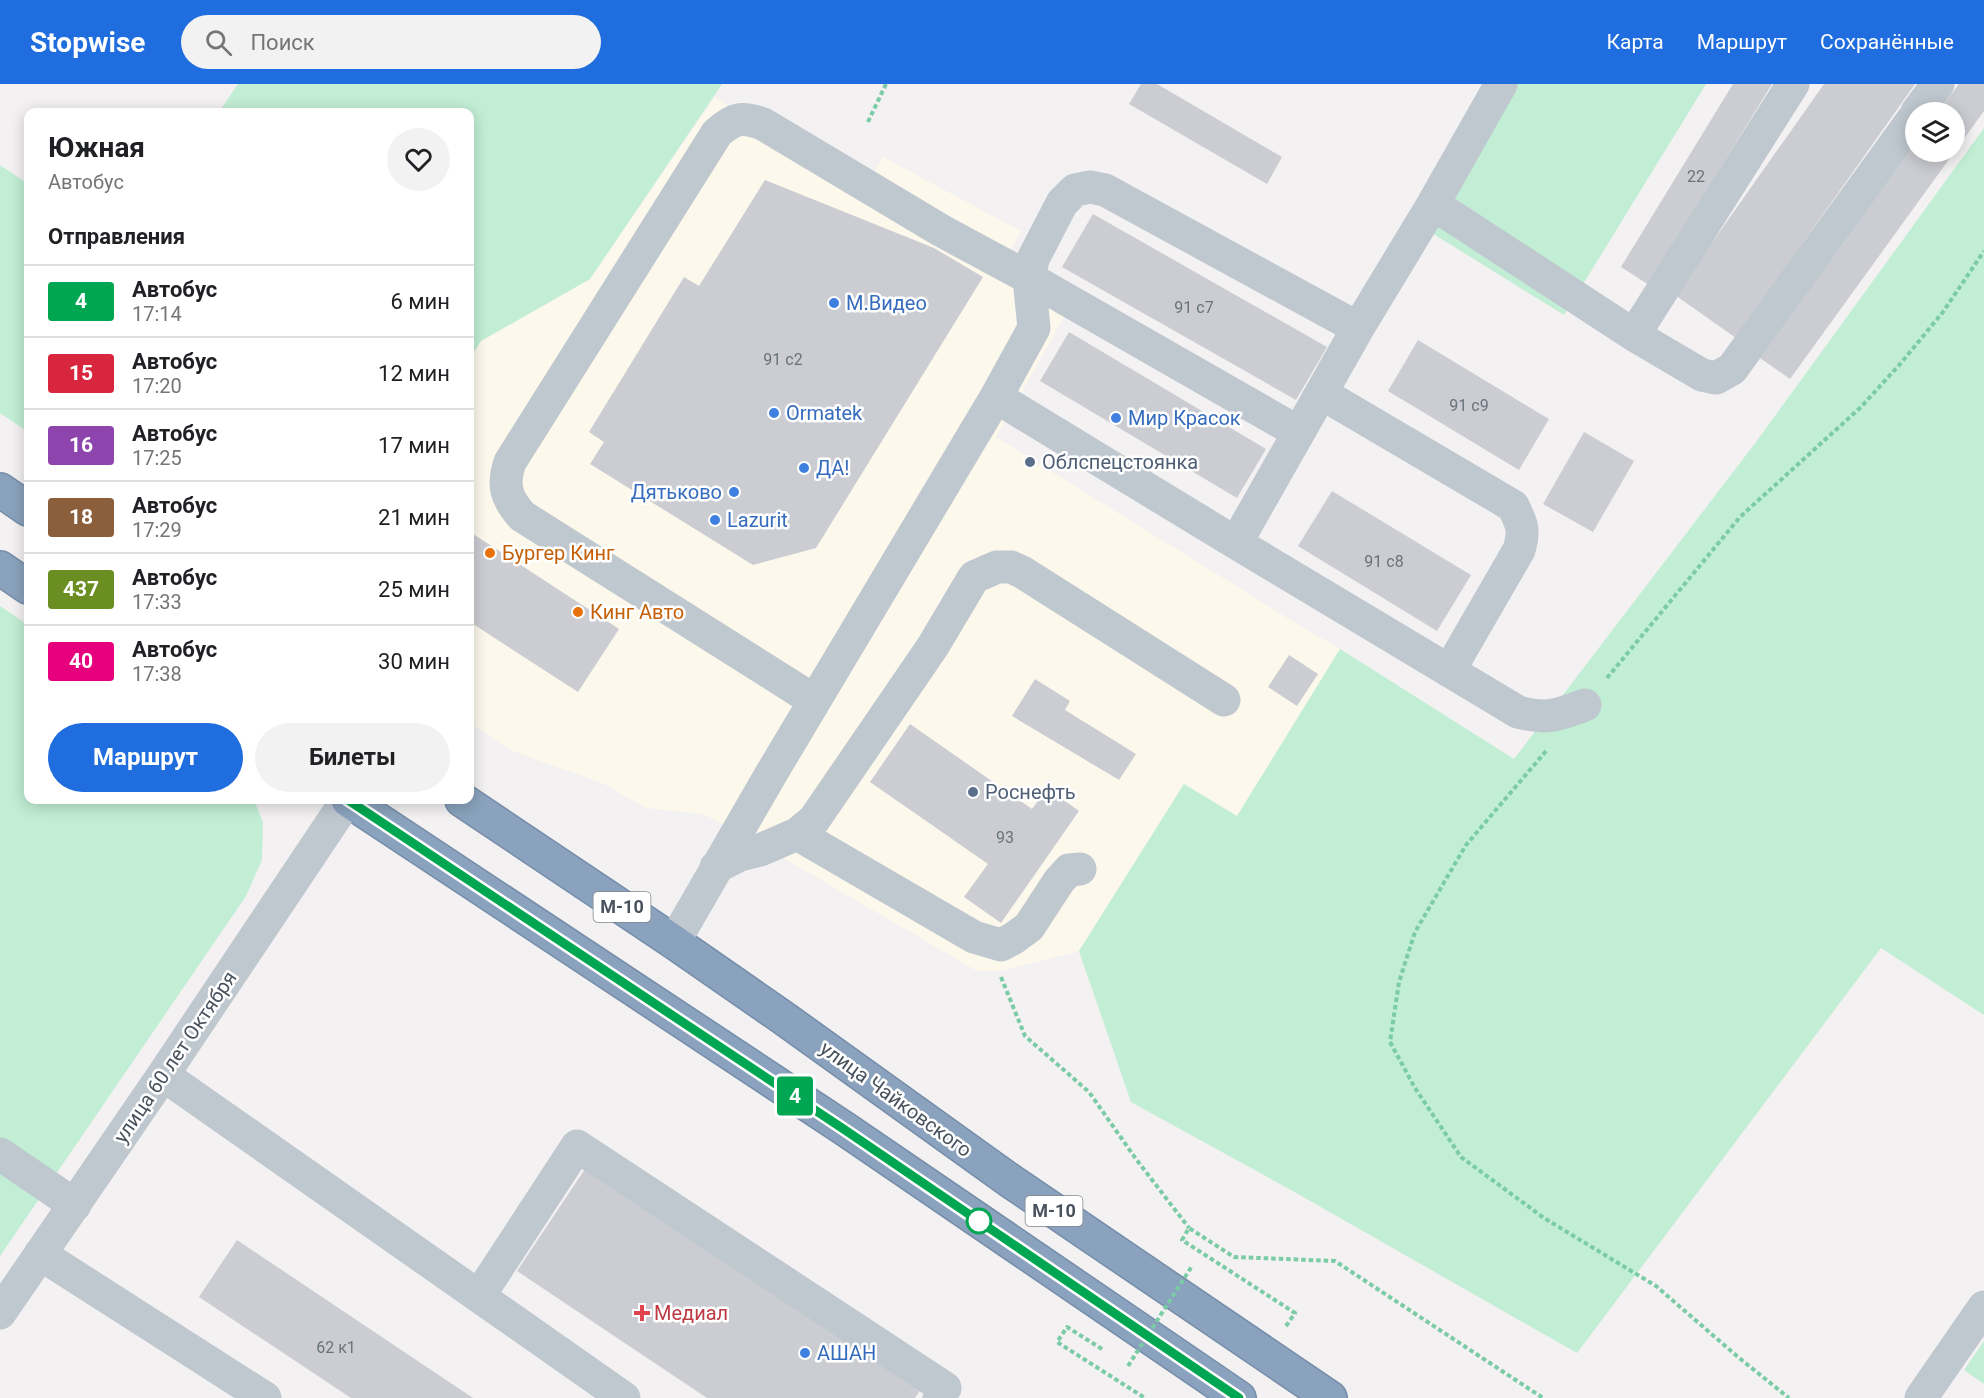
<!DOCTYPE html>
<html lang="ru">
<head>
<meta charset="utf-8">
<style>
	body { margin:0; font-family:Roboto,sans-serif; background:#f2f2f2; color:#202124; height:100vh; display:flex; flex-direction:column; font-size:22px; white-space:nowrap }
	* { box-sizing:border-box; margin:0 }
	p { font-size:20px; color:#757577 }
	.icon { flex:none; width:33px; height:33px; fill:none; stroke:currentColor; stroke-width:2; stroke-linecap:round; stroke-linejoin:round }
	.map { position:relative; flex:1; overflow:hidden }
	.side { position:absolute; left:24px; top:24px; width:450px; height:696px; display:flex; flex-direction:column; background:#fff; border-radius:12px; box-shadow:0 3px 15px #0003 }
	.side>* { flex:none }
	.badge { padding:0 12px; border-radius:4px; font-size:21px; line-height:39px }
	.fabs { position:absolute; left:1905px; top:18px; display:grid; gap:12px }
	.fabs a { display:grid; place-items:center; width:60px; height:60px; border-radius:50%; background:#fff; box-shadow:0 3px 15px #0003; font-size:30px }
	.map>.badge { position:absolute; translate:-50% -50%; box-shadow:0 0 0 3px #fff }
	h2 { padding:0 24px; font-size:22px; line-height:54px }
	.round { display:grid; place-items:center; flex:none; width:63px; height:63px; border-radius:32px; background:#f2f2f2 }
	.headline { display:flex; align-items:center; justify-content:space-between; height:102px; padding:0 24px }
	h1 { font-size:28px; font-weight:700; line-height:45px }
	.button { display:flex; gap:12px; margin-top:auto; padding:12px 24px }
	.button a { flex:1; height:69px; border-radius:36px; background:#1f6dde; color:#fff; font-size:24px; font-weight:700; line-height:69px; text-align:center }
	.button a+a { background:#f2f2f2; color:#202124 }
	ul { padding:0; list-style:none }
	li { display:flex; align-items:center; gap:18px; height:72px; padding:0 24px; border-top:2px solid #e0e0e0 }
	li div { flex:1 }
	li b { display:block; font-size:22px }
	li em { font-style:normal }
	li .badge { min-width:66px; font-weight:700; text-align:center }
	header { display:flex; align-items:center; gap:36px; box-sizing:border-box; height:84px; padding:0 30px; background:#1f6dde; color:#fff }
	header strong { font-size:28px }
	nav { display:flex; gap:33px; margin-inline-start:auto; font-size:21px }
	.search { width:420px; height:54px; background:#f2f2f2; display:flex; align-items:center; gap:15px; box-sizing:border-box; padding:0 21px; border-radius:33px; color:#757577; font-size:22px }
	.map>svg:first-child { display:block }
	.commercial { fill:#fcf8ec }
	.green { fill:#c1eed4 }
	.building { fill:#cbcdd3 }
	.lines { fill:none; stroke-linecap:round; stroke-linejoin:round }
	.highway-casing { stroke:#758da9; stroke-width:36 }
	.path { stroke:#7acba6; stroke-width:4; stroke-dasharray:4.5 3; stroke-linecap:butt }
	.minor { stroke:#bfc7cf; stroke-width:33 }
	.highway { stroke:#8aa2bd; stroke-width:33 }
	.path-bridge { stroke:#7acba6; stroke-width:4; stroke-dasharray:4.5 3; stroke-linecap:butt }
	.line-casing { stroke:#fff; stroke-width:14 }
	.line { stroke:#00a651; stroke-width:9 }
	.shop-dot { fill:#3f7fe0; stroke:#fff; stroke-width:2 }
	.service-dot { fill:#5c6f8a; stroke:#fff; stroke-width:2 }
	.food-dot { fill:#e8710a; stroke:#fff; stroke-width:2 }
	.stop-dot { fill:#fff; stroke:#00a651; stroke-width:3 }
	.health-dot { fill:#e0444e; stroke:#fff; stroke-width:2 }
	.labels { text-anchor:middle; stroke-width:5; stroke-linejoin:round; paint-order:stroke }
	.number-label { font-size:16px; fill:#6a727b }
	.shield { fill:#fff; stroke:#80878e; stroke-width:1.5 }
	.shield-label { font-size:18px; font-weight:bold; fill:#49535e }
	.shop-label { font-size:20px; fill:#366cbe; stroke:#fff; text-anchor:start }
	.service-label { font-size:20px; fill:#4e5e75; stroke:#fff; text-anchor:start }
	.food-label { font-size:20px; fill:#c56008; stroke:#fff; text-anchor:start }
	.street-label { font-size:20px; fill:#49535e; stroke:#fff }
	.health-label { font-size:20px; fill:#be3a42; stroke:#fff; text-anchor:start }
</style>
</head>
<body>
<header>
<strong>Stopwise</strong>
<div class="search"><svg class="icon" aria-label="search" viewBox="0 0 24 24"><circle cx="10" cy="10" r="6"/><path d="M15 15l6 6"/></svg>Поиск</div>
<nav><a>Карта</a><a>Маршрут</a><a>Сохранённые</a></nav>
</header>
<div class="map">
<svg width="1984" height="1314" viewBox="0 0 1984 1314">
	<rect width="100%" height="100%" fill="#f3f1f1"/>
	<path class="commercial" d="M715,13L859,117L883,73L1021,147L997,191L1066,230L996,353L1302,543L1340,565L1237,733L1184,700L1079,867L1001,887H977L751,755L703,730L646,724L604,700L510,666L470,639V274L480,257L590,195Z"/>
	<path class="green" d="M238,0H722L590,195L481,257L470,274V28H219Z
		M1487,0H1706L1564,231L1411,136Z
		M1984,44V931L1881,864L1577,1269L1291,1106L1131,1018L1079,867L1184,700L1237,732L1340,565L1514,675L1756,358Z
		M0,81L28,100V348L0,329Z
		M0,522L28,541V716H254L263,738L262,776L246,812L0,1172Z
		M1984,1257V1300L1964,1286Z"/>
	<path class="building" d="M1141,0H1157L1282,73L1267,100L1129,20Z
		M1733,0H1772L1649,201L1621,183Z
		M1824,0H1915L1736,254L1675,211Z
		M1959,0H1984V27L1790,295L1760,274L1916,59V68H1954V28H1938Z
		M765,96L934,164L983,193L816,464L753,481L590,380L604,358L589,348L684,193L699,202Z
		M1093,130L1327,263L1296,316L1062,183Z
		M1069,248L1266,365L1237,414L1040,297Z
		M1418,256L1549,335L1519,386L1388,307Z
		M1584,348L1634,377L1593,448L1543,420Z
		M1332,407L1471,491L1437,547L1298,462Z
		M470,448L619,545L578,608L470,538Z
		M1289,571L1318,590L1297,622L1268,603Z
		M1035,595L1070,617L1065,626L1136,670L1119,696L1012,632Z
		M910,640L1032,725L1047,704L1079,727L1001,839L964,813L988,780L870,698Z
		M587,1082L921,1305L915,1314H707L517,1187Z
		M237,1156L473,1314H351L199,1213Z"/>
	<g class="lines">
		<g class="highway-casing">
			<path id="highway" d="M0,406L28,425
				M0,484L28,503
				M348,716L845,1045L1239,1314
				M462,716L674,858L782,933L1012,1098L1330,1314"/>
		</g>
		<path class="path" d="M868,38L886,0
			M1607,594L1740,433L1861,323L1901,279L1943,228L1984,167
			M1546,667L1466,761L1415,848L1399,898L1390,958L1415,1004L1461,1073L1544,1134L1656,1202L1738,1273L1789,1314
			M1001,893L1025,952L1089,1008L1136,1075L1189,1144
			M1286,1242L1295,1229L1182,1156L1189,1144L1234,1173L1335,1177L1543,1314
			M1102,1265L1067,1243L1057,1258L1145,1314"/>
		<path class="minor" d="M1917,28L1938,0
			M1433,120L1634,251L1702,291L1716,294L1732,285L1916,31
			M1634,251L1793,0
			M1321,309L1513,422C1522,440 1525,446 1519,466L1449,587
			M996,313L1236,459L1518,628C1548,636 1557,631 1585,621
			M1236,459L1358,244L1433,120L1501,0
			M807,612L522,432C506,414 502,401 510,378L717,49C734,34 742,32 763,40L942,147L1029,194L1298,348
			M797,750L974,853L1001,861L1014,854L1029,843L1059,797L1069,786L1080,785
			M716,783L740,771L760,766L797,750L814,736L933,562L974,493L997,483H1011L1022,488L1224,616
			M674,858L771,690L996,313L1034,244L1029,194L1033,175L1062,119L1075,106L1090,103L1105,106L1358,244
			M163,991L624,1314
			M0,1070L75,1121
			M40,1170L265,1314
			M479,1212L577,1062L945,1304L939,1314
			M0,1229L163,991L347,716
			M1921,1314L1984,1223"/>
		<use href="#highway" class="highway"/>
		<path class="path-bridge" d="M1128,1282L1192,1182"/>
	</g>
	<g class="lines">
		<g class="line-casing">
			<path id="line" d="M348,716L845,1046L1239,1314"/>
		</g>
		<use href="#line" class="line"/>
	</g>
	<g class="shop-dot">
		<circle cx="834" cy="219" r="6"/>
		<circle cx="774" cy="329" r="6"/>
		<circle cx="1116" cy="334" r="6"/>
		<circle cx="804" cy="384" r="6"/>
		<circle cx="734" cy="408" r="6"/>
		<circle cx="715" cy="436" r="6"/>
		<circle cx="805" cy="1269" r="6"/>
	</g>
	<g class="service-dot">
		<circle cx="1030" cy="378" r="6"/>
		<circle cx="973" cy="708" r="6"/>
	</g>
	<g class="food-dot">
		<circle cx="490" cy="469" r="6"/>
		<circle cx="578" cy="528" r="6"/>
	</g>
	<circle class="stop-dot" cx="979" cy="1137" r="12"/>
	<path class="health-dot" d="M639 1220h6v6h6v6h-6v6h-6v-6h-6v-6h6z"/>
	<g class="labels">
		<g class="number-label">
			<text x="1696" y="98">22</text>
			<text x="1194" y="229">91 с7</text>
			<text x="783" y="281">91 с2</text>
			<text x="1469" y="327">91 с9</text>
			<text x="1384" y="483">91 с8</text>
			<text x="1005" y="759">93</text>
			<text x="336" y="1269">62 к1</text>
		</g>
		<g class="shield">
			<rect x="593.5" y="808" width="57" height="30" rx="4.5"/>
			<rect x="1025.5" y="1112" width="57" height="30" rx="4.5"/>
		</g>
		<g class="shield-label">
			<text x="622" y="829">М-10</text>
			<text x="1054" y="1133">М-10</text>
		</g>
		<g class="shop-label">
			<text x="846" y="226">М.Видео</text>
			<text x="786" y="336">Ormatek</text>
			<text x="1128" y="341">Мир Красок</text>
			<text x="816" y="391">ДА!</text>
			<text x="722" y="415" text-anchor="end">Дятьково</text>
			<text x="727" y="443">Lazurit</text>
			<text x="817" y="1276">AШАН</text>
		</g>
		<g class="service-label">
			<text x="1042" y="385">Облспецстоянка</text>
			<text x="985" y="715">Роснефть</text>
		</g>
		<g class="food-label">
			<text x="502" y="476">Бургер Кинг</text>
			<text x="590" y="535">Кинг Авто</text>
		</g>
		<g class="street-label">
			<text transform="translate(175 973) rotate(-56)" y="7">улица 60 лет Октября</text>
			<text transform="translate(896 1015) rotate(36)" y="7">улица Чайковского</text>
		</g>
		<g class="health-label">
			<text x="654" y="1236">Медиал</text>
		</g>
	</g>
</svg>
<div class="fabs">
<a><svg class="icon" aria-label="layers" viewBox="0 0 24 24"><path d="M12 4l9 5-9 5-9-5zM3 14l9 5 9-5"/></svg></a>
</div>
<b class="badge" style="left:795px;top:1012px;background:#00a651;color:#fff">4</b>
<section class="side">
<div class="headline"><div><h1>Южная</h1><p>Автобус</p></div><a class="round"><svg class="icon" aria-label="heart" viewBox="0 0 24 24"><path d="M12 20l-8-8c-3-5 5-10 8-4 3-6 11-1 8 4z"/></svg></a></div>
<h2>Отправления</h2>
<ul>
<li><span class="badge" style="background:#00a651;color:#fff">4</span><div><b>Автобус</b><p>17:14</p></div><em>6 мин</em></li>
<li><span class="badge" style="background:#d7263d;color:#fff">15</span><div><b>Автобус</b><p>17:20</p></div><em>12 мин</em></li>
<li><span class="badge" style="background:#8e44ad;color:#fff">16</span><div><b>Автобус</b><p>17:25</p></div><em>17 мин</em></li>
<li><span class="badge" style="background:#8b5e3c;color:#fff">18</span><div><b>Автобус</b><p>17:29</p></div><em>21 мин</em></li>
<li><span class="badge" style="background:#6b8e23;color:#fff">437</span><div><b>Автобус</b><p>17:33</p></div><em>25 мин</em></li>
<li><span class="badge" style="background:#e6007e;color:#fff">40</span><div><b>Автобус</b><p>17:38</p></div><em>30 мин</em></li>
</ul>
<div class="button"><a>Маршрут</a><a>Билеты</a></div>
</section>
</div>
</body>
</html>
